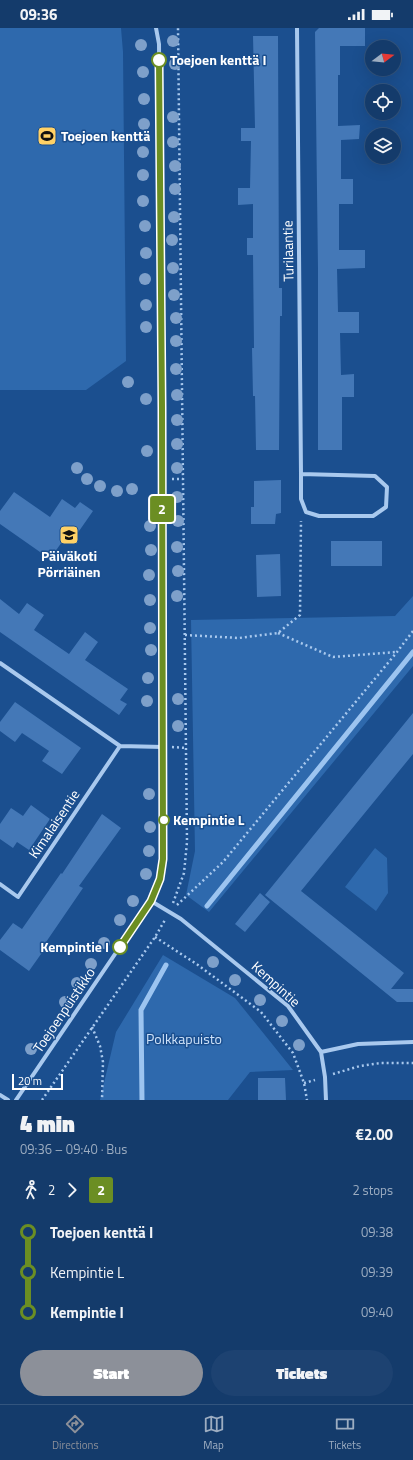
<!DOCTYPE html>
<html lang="en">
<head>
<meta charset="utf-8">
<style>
	body { margin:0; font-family:"Titillium Web",sans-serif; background:#1d4271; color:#f1f3f6; height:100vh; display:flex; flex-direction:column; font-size:15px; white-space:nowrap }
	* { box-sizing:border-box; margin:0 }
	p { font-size:13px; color:#9dadc1 }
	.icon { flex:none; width:22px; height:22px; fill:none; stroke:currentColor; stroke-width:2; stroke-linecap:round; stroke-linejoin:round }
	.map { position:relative; height:1072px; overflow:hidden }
	.panel { display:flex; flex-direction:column; background:#143b6b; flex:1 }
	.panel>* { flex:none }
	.badge { padding:0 8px; border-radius:3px; font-size:14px; line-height:26px }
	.needle { width:26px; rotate:74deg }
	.fabs { position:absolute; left:365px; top:12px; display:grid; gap:8px }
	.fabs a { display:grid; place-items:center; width:36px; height:36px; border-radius:50%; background:#143b6b; box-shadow:0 4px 16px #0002,0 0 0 1px #33557e; font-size:20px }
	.scale { position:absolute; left:12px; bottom:10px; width:51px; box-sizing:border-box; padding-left:4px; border:2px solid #fff; border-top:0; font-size:11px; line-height:14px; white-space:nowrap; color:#fff; -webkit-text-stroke:3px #1b4f8f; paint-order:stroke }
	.map>.badge { position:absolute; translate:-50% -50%; box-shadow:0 0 0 2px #fff }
	.legs { display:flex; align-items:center; gap:6px; height:44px; padding:0 20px; font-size:13px }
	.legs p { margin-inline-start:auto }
	.headline { display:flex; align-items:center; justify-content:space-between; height:68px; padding:0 20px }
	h1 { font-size:22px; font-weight:800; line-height:30px }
	.action { display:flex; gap:8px; margin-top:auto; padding:8px 20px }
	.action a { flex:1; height:46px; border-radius:24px; background:#8c9099; color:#fff; font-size:16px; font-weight:800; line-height:46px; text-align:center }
	.action a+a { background:#1d4271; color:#f1f3f6 }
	ul { padding:0 20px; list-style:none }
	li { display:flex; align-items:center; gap:14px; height:40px; font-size:15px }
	li i { display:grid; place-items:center; width:6px; height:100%; margin:0 5px; background:currentColor }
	li i::after { content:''; width:10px; height:10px; margin:-5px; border:3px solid; border-radius:50%; background:#143b6b }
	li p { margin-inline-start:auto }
	li:first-child i { background:linear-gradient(#0000 50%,currentColor 0) }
	li:last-child i { background:linear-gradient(currentColor 50%,#0000 0) }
	.status { display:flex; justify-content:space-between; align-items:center; height:28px; padding:0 20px; background:#143b6b; direction:ltr }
	.status svg { height:11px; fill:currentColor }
	.dock { display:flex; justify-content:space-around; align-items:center; height:56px; border-top:1px solid #33557e; background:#143b6b; font-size:11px; color:#9dadc1 }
	.dock a { display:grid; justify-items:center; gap:2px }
	.dock .on { color:#8c9099 }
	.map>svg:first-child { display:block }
	.green { fill:#2e69ad }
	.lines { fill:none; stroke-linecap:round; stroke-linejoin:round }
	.stream { stroke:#9cc4f0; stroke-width:5 }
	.building { fill:#4478b7 }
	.path { stroke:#a9c9ee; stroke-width:2.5; stroke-dasharray:2 3; stroke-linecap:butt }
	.minor { stroke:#a9c9ee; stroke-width:4 }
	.tree { fill:#7ea0ca }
	.line-1-casing { stroke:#fff; stroke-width:9 }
	.line-1 { stroke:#6b8e23; stroke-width:6 }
	.stop-1-dot { fill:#fff; stroke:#6b8e23; stroke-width:2 }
	.labels { text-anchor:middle; stroke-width:3; stroke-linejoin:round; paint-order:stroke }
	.stop-label { font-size:14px; font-weight:bold; fill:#fff; stroke:#1b4f8f; text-anchor:start }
	.poi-label { font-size:14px; font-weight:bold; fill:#fff; stroke:#1b4f8f; text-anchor:start }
	.street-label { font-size:14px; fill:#fff; stroke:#1b4f8f }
	.park-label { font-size:14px; fill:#cfe3fa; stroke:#1b4f8f }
</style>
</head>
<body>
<div class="status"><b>09:36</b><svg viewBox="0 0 49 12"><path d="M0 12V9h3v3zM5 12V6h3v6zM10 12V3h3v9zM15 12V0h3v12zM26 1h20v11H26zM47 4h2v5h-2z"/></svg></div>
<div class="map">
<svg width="413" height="1072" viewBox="0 0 413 1072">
	<rect width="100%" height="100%" fill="#1b4f8f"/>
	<path class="green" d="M0,0H121L123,24L126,333L86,362H0Z
		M413,568V638L209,884L186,867L195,823L191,592L395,588Z
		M375,820L387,830L388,865L376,883L345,859Z
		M163,927L235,970L293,1042L250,1044L228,1072H100L116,1004Z"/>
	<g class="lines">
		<path class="stream" d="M207,878L413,624
			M142,1072L141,982L166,937"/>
	</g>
	<path class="building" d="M319,0H365V18H340V47H338V98L360,97L359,111L341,112V151H353V176H339V222H365V240L337,241L338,284H359V305H340L341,347L354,346V369H342V422H318V241L315,4Z
		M253,8H278L279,260H282V288H280L279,422H256L255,368H253L252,320H254L253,227H247V210H253V176L238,177V160H250L251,113H241V100H255Z
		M281,452V485L276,486L275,496H251V479H254V453Z
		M14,464L50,489L62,471L75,480L80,474L93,483L77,506L71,501L50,531L0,496V483Z
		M331,513H382V538H331Z
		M280,526L281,568L257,569L256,527Z
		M0,571L19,586L27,575L44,587L34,602L69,626L85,604L98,614L85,632L128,661L120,672L127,676L119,687L0,604Z
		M15,674L81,720L62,746L42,733L49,723L22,705L15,714L0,703V694Z
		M413,685V726L301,863L404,945L391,961H413V974H397L265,867Z
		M31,777L50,791L29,822L17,814L13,820L0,811V796L11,780L23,788Z
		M102,786L121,800L79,858L83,860L44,917L46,919L29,943L0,922V912L13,895L22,901L61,845L62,846Z
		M260,865L270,874L245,904L235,896Z
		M258,1050H285L286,1072H258Z"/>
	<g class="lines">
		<path class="path" d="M172,451H183
			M278,605L333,629L396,624
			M185,607L239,610L278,605L300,587L301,493
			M172,719L186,720
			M173,875L184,845L187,814L178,0
			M177,877L223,834L397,624L413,603
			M155,909L198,937L261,984L293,1025L304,1055L307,1072
			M92,999L100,1018L103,1034L102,1072
			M333,1046L360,1038L381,1035H413
			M304,1055L315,1052
			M42,1072L155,909L165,892"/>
		<path class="minor" d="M297,0L301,446V471L306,484L319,488H373L386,479L387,459L375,448L301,446
			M0,635L120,718L163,719
			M0,856L18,869L120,718
			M151,873L181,891L288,978L321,1024L325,1049L326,1072
			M321,1024L358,1016L413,1014
			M0,1067L8,1072
			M16,1072L151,873L160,851L163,831L164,803L159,16L156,0"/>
	</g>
	<g class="tree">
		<circle cx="173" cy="13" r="6"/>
		<circle cx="141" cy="17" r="6"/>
		<circle cx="175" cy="36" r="6"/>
		<circle cx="143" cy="44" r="6"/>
		<circle cx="144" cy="71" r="6"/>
		<circle cx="173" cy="89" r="6"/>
		<circle cx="144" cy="96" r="6"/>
		<circle cx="173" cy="114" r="6"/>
		<circle cx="143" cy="124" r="6"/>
		<circle cx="175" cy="138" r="6"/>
		<circle cx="143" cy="147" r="6"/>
		<circle cx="175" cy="161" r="6"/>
		<circle cx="143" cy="173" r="6"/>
		<circle cx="174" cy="189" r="6"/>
		<circle cx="145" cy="198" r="6"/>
		<circle cx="172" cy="212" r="6"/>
		<circle cx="146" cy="225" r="6"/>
		<circle cx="173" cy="240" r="6"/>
		<circle cx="145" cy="251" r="6"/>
		<circle cx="174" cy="267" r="6"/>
		<circle cx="146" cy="277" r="6"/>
		<circle cx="176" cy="290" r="6"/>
		<circle cx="146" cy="299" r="6"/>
		<circle cx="176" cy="313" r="6"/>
		<circle cx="176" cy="341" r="6"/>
		<circle cx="128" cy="354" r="6"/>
		<circle cx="177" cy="367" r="6"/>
		<circle cx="146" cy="371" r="6"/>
		<circle cx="177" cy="392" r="6"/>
		<circle cx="177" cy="416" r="6"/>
		<circle cx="147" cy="423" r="6"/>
		<circle cx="77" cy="440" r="6"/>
		<circle cx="177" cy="440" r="6"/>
		<circle cx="87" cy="451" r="6"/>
		<circle cx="100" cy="458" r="6"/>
		<circle cx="132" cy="461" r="6"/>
		<circle cx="117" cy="463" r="6"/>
		<circle cx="177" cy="469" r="6"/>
		<circle cx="178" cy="493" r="6"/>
		<circle cx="150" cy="498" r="6"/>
		<circle cx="177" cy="519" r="6"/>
		<circle cx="151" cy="522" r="6"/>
		<circle cx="178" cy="543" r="6"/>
		<circle cx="149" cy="547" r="6"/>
		<circle cx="177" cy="568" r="6"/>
		<circle cx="150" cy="572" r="6"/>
		<circle cx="150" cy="600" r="6"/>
		<circle cx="151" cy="622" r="6"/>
		<circle cx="148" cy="650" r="6"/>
		<circle cx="178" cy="671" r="6"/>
		<circle cx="147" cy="673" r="6"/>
		<circle cx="178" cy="698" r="6"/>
		<circle cx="149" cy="766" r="6"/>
		<circle cx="150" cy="799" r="6"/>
		<circle cx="149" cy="823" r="6"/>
		<circle cx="146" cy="846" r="6"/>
		<circle cx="133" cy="873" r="6"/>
		<circle cx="120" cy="892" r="6"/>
		<circle cx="104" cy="915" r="6"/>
		<circle cx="213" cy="934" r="6"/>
		<circle cx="91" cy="936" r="6"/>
		<circle cx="235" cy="952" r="6"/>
		<circle cx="77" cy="955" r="6"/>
		<circle cx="260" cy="972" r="6"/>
		<circle cx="65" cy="974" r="6"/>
		<circle cx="282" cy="993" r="6"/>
		<circle cx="299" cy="1017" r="6"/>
		<circle cx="31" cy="1021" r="6"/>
	</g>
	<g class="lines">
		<g class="line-1-casing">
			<path id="line-1" d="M120,919L151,873L160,851L163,831L162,379L159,32"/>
		</g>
		<use href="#line-1" class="line-1"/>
	</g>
	<defs>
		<g id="stadium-square" transform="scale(1)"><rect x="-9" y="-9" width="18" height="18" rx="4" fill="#ffd166" stroke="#1b4f8f"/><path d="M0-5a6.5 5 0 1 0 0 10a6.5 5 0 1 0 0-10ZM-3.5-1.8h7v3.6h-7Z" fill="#111"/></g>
		<g id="school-square" transform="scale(1)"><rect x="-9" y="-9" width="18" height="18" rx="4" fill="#ffd166" stroke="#1b4f8f"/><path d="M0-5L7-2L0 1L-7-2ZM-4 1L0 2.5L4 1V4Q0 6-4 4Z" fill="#111"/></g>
	</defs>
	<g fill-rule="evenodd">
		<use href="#stadium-square" x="47" y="108"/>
		<use href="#school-square" x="69" y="507"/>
	</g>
	<g class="stop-1-dot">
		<circle cx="159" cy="32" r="7"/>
		<circle cx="164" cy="792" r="5"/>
		<circle cx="120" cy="919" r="7"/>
	</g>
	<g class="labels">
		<g class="stop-label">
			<text x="170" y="37">Toejoen kenttä I</text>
			<text x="173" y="797">Kempintie L</text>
			<text x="109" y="924" text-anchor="end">Kempintie I</text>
		</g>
		<g class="poi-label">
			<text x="61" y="113">Toejoen kenttä</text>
			<text x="69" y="533" text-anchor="middle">Päiväkoti<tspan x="69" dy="16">Pörriäinen</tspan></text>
		</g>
		<g class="street-label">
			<text transform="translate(288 223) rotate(-91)" y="5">Turilaantie</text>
			<text transform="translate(54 796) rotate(-56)" y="5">Kimalaisentie</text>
			<text transform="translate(276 956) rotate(42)" y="5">Kempintie</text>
			<text transform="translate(64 982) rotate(-56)" y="5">Toejoenpuistikko</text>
		</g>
		<g class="park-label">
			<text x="184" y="1016">Polkkapuisto</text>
		</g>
	</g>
</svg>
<div class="fabs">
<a><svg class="needle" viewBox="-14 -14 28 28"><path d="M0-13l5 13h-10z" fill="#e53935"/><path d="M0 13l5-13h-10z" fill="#9dadc1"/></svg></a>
<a><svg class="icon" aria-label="locate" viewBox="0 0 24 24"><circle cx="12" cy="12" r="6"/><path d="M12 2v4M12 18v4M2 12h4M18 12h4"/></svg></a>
<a><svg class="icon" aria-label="layers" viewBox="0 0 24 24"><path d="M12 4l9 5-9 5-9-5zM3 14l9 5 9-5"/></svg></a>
</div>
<div class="scale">20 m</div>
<b class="badge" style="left:162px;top:481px;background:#6b8e23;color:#fff">2</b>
</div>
<section class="panel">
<div class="headline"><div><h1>4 min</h1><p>09:36 – 09:40 · Bus</p></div><b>€2.00</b></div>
<div class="legs"><svg class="icon" aria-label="walk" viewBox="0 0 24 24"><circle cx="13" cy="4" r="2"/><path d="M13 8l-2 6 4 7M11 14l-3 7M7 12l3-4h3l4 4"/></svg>2<svg class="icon" aria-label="forward" viewBox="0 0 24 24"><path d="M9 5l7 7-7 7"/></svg><b class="badge" style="background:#6b8e23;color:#fff">2</b><p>2 stops</p></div>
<ul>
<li><i style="color:#6b8e23"></i><b>Toejoen kenttä I</b><p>09:38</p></li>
<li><i style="color:#6b8e23"></i><span>Kempintie L</span><p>09:39</p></li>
<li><i style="color:#6b8e23"></i><b>Kempintie I</b><p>09:40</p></li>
</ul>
<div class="action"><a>Start</a><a>Tickets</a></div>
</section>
<nav class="dock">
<a class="on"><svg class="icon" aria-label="directions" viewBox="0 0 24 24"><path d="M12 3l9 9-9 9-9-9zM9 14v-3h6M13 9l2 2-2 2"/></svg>Directions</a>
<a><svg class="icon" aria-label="map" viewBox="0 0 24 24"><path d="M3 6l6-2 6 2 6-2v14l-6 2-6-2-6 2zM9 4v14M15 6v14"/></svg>Map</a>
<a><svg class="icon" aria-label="tickets" viewBox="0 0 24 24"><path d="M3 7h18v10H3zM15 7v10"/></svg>Tickets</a>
</nav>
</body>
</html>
